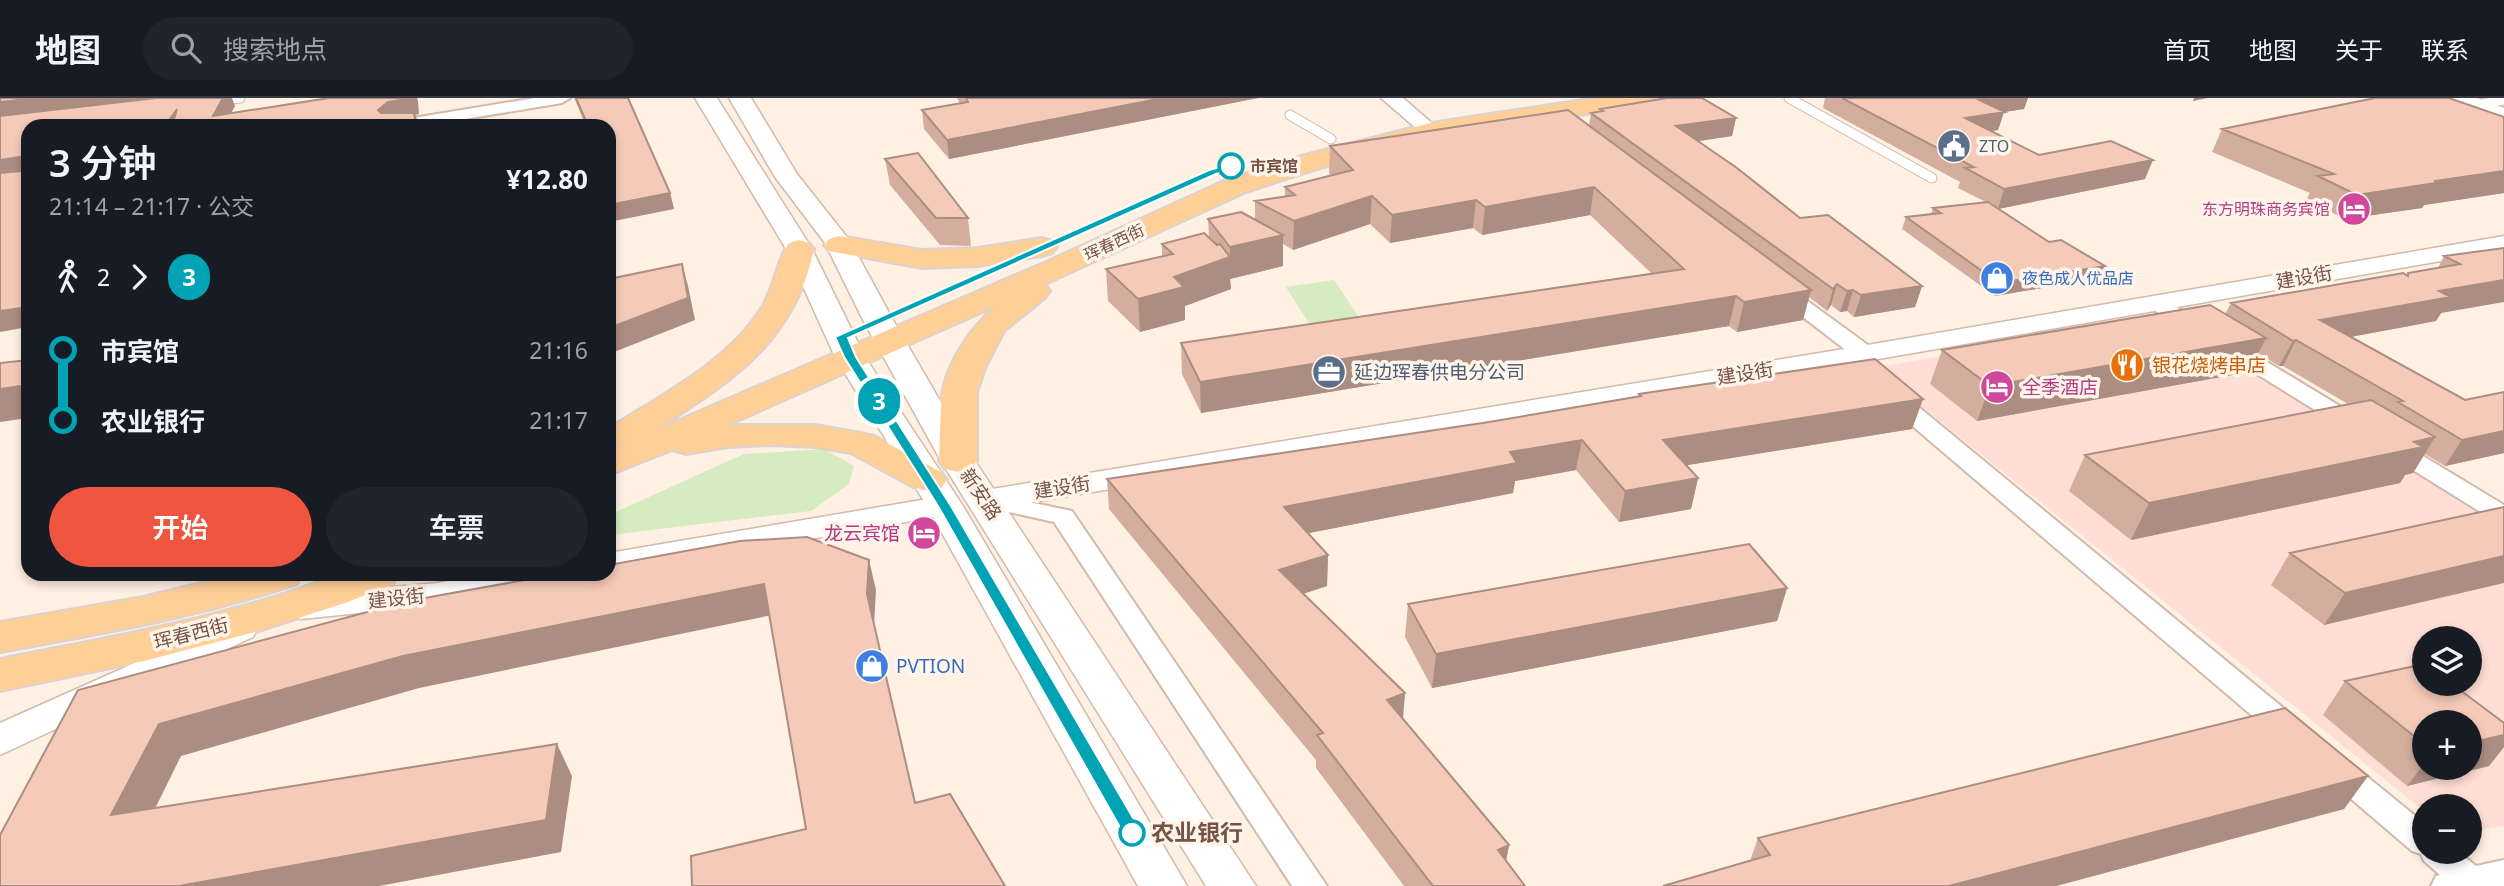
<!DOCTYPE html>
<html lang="zh">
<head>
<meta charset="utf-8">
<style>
	body { margin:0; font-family:"Noto Sans","Noto Sans SC",sans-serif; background:#20242c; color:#f1f3f6; height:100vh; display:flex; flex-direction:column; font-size:26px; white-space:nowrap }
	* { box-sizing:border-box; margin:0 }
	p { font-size:23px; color:#9ea1a6 }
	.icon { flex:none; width:38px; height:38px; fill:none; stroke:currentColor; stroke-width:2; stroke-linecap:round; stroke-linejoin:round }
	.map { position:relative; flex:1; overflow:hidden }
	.side { position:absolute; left:21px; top:21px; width:595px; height:462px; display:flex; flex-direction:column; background:#171b24; border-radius:21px; box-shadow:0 4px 10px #0003 }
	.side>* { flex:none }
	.badge { padding:0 14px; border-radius:23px; font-size:24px; line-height:46px }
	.fabs { position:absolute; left:2412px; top:528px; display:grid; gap:14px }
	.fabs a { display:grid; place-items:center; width:70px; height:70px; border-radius:50%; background:#171b24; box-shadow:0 4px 10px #0003; font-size:35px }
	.map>.badge { position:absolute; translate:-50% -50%; box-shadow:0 0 0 4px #fff }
	.legs { display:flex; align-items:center; gap:10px; height:77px; padding:0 28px; font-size:23px }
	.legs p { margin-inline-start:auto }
	.summary { display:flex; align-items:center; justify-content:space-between; height:119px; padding:0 28px }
	h1 { font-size:38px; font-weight:600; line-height:52px }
	.cta { display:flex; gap:14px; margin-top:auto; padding:14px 28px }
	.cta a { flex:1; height:80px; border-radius:42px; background:#f0563f; color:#fff; font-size:28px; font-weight:600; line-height:80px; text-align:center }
	.cta a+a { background:#20242c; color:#f1f3f6 }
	ul { padding:0 28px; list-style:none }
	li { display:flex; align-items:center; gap:24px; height:70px; font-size:26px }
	li i { display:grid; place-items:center; width:10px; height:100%; margin:0 9px; background:currentColor }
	li i::after { content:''; width:18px; height:18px; margin:-9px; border:5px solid; border-radius:50%; background:#171b24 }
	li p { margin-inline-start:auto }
	li:first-child i { background:linear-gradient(#0000 50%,currentColor 0) }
	li:last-child i { background:linear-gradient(currentColor 50%,#0000 0) }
	header { display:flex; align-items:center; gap:42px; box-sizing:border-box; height:98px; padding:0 35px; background:#171b24; border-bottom:2px solid #363941 }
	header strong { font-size:33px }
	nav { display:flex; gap:38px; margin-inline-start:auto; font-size:24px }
	.search { width:490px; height:63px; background:#20242c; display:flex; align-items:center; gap:18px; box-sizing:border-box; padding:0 24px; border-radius:38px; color:#9ea1a6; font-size:26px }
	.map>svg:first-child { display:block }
	.commercial { fill:#ffded5; fill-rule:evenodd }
	.green { fill:#d6ecc0 }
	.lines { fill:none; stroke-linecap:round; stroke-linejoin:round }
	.service-casing { stroke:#d2b9ab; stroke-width:11 }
	.minor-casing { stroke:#d2b9ab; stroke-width:4 }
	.tertiary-casing { stroke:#d2b9ab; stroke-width:3 }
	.secondary-casing { stroke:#d5b8a8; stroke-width:3 }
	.primary-casing { stroke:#dcd2cf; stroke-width:4 }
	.service { stroke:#fff; stroke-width:9 }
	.minor { fill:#fff; fill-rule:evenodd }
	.tertiary { fill:#fff; fill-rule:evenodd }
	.secondary { fill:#fff; fill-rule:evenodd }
	.primary { fill:#ffcf98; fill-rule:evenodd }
	.wall { fill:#d3ae9e; fill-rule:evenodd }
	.shaded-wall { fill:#ac8d81 }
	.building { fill:#f5cab8; stroke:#ac8d81; stroke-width:2 }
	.line-1 { fill:#00a3b4; stroke:#fff; stroke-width:2 }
	.stop-1-dot { fill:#fff; stroke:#00a3b4; stroke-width:3.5 }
	.labels { text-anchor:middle; stroke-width:7; stroke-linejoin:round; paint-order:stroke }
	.far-service-label { font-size:16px; fill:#4e5e75; stroke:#fff5ea; text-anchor:start }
	.far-stop-label { font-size:16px; font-weight:bold; fill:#775347; stroke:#fff5ea; text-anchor:start }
	.far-hotel-label { font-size:16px; fill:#b23c85; stroke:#fff5ea; text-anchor:end }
	.far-street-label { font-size:16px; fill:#775347; stroke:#fff5ea }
	.far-shop-label { font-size:16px; fill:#366cbe; stroke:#fff5ea; text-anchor:start }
	.street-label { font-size:19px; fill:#775347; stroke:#fff5ea }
	.food-label { font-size:19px; fill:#c56008; stroke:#fff5ea; text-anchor:start }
	.service-label { font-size:19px; fill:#4e5e75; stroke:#fff5ea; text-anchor:start }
	.hotel-label { font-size:19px; fill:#b23c85; stroke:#fff5ea; text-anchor:start }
	.shop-label { font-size:19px; fill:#366cbe; stroke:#fff5ea; text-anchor:start }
	.near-stop-label { font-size:23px; font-weight:bold; fill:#775347; stroke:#fff5ea; text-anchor:start }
</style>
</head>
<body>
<header>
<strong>地图</strong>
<div class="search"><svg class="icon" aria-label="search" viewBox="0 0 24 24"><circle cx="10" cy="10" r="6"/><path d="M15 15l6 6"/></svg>搜索地点</div>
<nav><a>首页</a><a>地图</a><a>关于</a><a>联系</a></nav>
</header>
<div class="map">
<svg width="2504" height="788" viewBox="0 0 2504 788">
	<rect width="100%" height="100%" fill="#fef0e2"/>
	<path class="commercial" d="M2163,218L2504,428V728L2469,733V709H2424V713L1874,270ZM2424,541H2469V586H2424ZM2424,625H2469V670H2424Z"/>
	<path class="green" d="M1334,182L1365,228L1315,235L1286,189Z
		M824,351L854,368L849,386L811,413L609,437V417L744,356Z"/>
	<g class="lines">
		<g class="service-casing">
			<path id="service" d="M1789,0L1932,80
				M216,3L240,0
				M2476,7L2504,2
				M1290,17L1331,41"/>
		</g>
		<g class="minor-casing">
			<path id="minor" d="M535,0H570L562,5L423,28H387L395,23Z
				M1780,186L1787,188L1872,250L1875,255L1872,260H1856L1773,196L1770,192L1773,188Z
				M2156,199L2163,201L2363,322L2366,327L2363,332H2347L2149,209L2146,205L2149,201Z
				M1890,290L1898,292L2305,628L2309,636L2305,644L2294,647L2283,644L1882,302L1879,297L1882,292Z
				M2392,342L2400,344L2504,407V426L2495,423L2384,354L2380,349L2384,344Z
				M986,395L1072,413L1327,788H1292L1054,424L977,407L974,402L977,397Z
				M2333,656L2344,660L2424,725V754H2459L2476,768L2504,762V788H2431L2436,778L2440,777L2424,763L2421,756L2412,753L2322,676L2318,668L2322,660Z"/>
		</g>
		<g class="tertiary-casing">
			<path id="tertiary" d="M1381,0H1403L1441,33L1438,37H1424Z
				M2504,138V152L1844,267L986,412L975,409L970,402L975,395L986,392L1844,251Z
				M945,398L956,401L961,408L956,415L609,477L606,476H609V455Z
				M487,476H568L563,484L551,487L438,507L301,521L289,517L284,509L289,501L301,497L438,485Z
				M240,518L253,521L258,530L253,539L0,657V625Z"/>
		</g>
		<g class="secondary-casing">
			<path id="secondary" d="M695,0H717L812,151L865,259L963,408L1187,788H1138L927,408L835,259L786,151Z
				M729,0H751L797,76L850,143L893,222L975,363L1256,788H1206L941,363L863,222L825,145L775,79Z
				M2445,0H2477L2504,10V24L2448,5Z"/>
		</g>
		<g class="primary-casing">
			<path id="primary" d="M1596,0H1655L1651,5L1643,7L1432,40L1323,69L1246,94L1045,186L1050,193L1045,200L1004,233L985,270L977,294V363L971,371L958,374L945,371L939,363C940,341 940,318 942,297C946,265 972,228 996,208L728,327H815L861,335L874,338L941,374L947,382L941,390L928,393L915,390L851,355L815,349L771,347L728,349L686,356L672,352L609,377V352L621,347L609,342L611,329C663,296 729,263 762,209C775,188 777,161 789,145L799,142L809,145L814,151C794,245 731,283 656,332L1055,160L1226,82L1305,57L1431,25Z
				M839,138L922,152L978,150L1042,140L1052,143L1057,149L1052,155L1042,158L978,168L922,170L829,153L824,147L829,141Z
				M238,476H303L297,486C200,519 100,536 0,554V524L143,499Z
				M339,476H399L393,486L348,504L255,534L144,563L0,593V561C114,538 230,519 339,476Z"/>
		</g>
		<use href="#service" class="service"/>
		<use href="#minor" class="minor"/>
		<use href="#tertiary" class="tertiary"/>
		<use href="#secondary" class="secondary"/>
		<use href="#primary" class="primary"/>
	</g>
	<path class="wall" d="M574,0H628L670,95L674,111L609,28H586Z
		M957,0H1258L949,61L924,31L922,12L960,5Z
		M1825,0H2028L2024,11L2004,14L1998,32L1991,33L2039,57L2145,81L1998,111L2100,180L1995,198L1902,131L1906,119L1931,116L1933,110L1986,104L1958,90L1960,84L1823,10Z
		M1600,11L1736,20L1732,38L1698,43L1800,120L1922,188L1915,209L1854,219L1847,213L1840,214L1831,207L1827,213L1809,199L1803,222L1737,234L1729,228L1201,315L1182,276L1181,245L1651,175L1590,117L1482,137L1473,130L1390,145L1370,126L1293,152L1283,146V168L1230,181L1231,191L1185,208V222L1140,234L1108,203L1106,171L1162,159V146L1209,140L1208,121H1255V103L1285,99V89L1331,77L1329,75L1330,48L1589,28L1591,15L1600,14Z
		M2504,19V95L2424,107L2422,110L2345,121L2306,102L2310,95L2212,54L2222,31Z
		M885,61L968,120L971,148L940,147L890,87Z
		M2504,150L2441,215L2436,223L2351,239L2465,302L2504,294V355L2445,368L2425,356L2413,375L2405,377L2400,385L2131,442L2069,393L2085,357L2348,306L2283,268H2279L2258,255L2249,274L1977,323L1930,286L1942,252L2225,216L2231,205L2406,177L2408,175L2438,170L2444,158Z
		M1639,296L1923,301L1912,331L1687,367L1698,380L1691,411L1619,424L1576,372L1515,383L1513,395L1308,435L1328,457L1327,488L1303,496L1405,595L1403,621L1509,747L1506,763L1525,788H1404L1316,670V662L1109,411L1107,381L1489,324L1638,299Z
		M2504,409L2324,527L2271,487L2290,455Z
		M1787,490L1777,523L1432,590L1405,539L1408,506Z
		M2345,583L2504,625V649L2489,668L2407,688L2323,617ZM2424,625L2469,670H2424Z
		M2368,678L2344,711L2056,788H1663L1750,763L1758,740Z"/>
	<path class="shaded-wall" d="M37,0H188L0,21V4Z
		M223,0H232L235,8L224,28L213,18Z
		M413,0H417L418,3L419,16L415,17L420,28H384L378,12L388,4Z
		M1163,0H1258L949,61L947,42Z
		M1990,0H2028L2024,11L2004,14L1998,32L1959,39L1965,20L1979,2Z
		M2194,0H2208L2193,3Z
		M177,11L184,28H165Z
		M1736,20L1732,38L1673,47L1676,28Z
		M20,59L28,73L0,80V62Z
		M2153,62L2145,81L1998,111L2004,91Z
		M2504,73V95L2424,107L2422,110L2345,121L2357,97L2435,83Z
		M1594,89L1590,117L1482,137L1485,109Z
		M670,95L674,111L609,124V107Z
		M1372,98L1370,126L1293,152L1294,123Z
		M1476,102L1473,130L1390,145L1392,117Z
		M1283,137V168L1230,181L1231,191L1185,208V222L1140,234L1138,201L1174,179L1230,159V149Z
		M682,166L688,188L695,222L609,256V230Z
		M2105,168L2100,180L1995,198L1999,185Z
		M2504,182V204L2441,215L2436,223L2307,247L2320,222L2439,193Z
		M1837,186L1831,207L1827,213L1833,191Z
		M1922,188L1915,209L1854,219L1861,197Z
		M1811,192L1803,222L1737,234L1744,204Z
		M1853,192L1847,213L1840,214L1847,193Z
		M1736,198L1729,228L1201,315L1200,284Z
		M28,209V229L0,234V213Z
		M2266,240L2249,274L1977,323L1990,288Z
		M2296,242L2283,268H2279L2293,243Z
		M28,287V320L0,324V291Z
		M1923,301L1912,331L1657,372L1663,342Z
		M2504,333V355L2445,368L2462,342Z
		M2435,339L2413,375L2405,377L2400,385L2131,442L2149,405Z
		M1582,342L1576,372L1515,383L1513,395L1284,440V409L1510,354Z
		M1698,380L1691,411L1619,424L1625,393Z
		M1328,457L1327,488L1278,504L1279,472Z
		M2504,458V485L2324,527L2345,495Z
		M869,462L876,492L874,527L867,496Z
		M764,486L772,517L419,590L181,658L136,749L111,717L159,626L403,558Z
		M1787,490L1777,523L1432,590L1436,556Z
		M1405,595L1402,628L1387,602Z
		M2504,637V649L2489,668L2407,688L2424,666V670H2469V645Z
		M557,646L572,678L561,754L379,788H179Z
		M2368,678L2344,711L2056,788H1949Z
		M1509,747L1503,780L1498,752Z"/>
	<path class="building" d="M0,0H37L0,4Z
		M156,0H223L213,18L329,0H413L388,4L378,12L381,15H414L416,28H172L177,11L165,28H28V209L0,213V75L20,73V59L0,62V18Z
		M576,0H628L670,95L609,107V28H588Z
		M966,0H1163L947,42L922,12L968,4Z
		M1667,0H1702L1736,20L1676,28L1737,70L1800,120L1828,117L1922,188L1861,197L1853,192L1847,193L1837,186L1833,191L1591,15L1603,13L1600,11Z
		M1842,0H1990L1979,2L2005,14L1965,20L2039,57L2111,43L2153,62L2004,91L1965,70L1974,69Z
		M2375,0H2449L2504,19V73L2435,83L2436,85L2357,97L2318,78L2334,76L2222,31Z
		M1568,12L1811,192L1744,204L1736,198L1200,284L1181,245L1684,171L1594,89L1485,109L1476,102L1392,117L1372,98L1294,123L1255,103L1295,97L1285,89L1353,72L1330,48Z
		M918,55L968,120H936L885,61Z
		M1988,104L2049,144L2061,142L2105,168L1999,185L1906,119L1941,115L1933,110Z
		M1241,114L1283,137L1230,149L1208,121Z
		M1204,135L1217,147L1220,146L1230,159L1174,179L1184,189L1138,201L1106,171L1173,156L1162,146Z
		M2504,150V182L2439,193L2451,199L2320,222L2465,302L2504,294V333L2462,342L2398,304L2403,303L2296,242L2293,243L2231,205L2403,175L2408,178V175L2460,166L2444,158Z
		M682,166L688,200L609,230V194L615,192L609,181Z
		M2210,207L2266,240L1990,288L1942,252Z
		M1875,261L1923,301L1663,342L1698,380L1625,393L1582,342L1510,354L1517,365L1284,409L1328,457L1279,472L1405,595L1387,602L1509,747L1498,752L1525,788H1433L1317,637L1323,635L1107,381L1489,324L1641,298L1639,296Z
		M28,262V287L0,291V265Z
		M2371,302L2435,339L2414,344L2423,349L2149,405L2085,357Z
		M2504,409V458L2345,495L2290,455Z
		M807,439L869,462L867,496L915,705L950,696L1005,788H692L691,758L806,731L764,486L403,558L159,626L111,717L557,646L546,722L179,788H0V737L78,592L408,503L558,476H609V467L740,443Z
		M1749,446L1787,490L1436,556L1408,506Z
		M2424,566V586H2452L2504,625V637L2469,645V625H2424V646L2345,583Z
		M2285,610L2368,678L1949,788H1663L1770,757L1758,740Z"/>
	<path class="line-1" d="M1231,66L1236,68L1234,70L1216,76L848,240L856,259L951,408L1139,730L1141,735L1139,740L1132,742L1126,740L938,408L844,259L835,239L1209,72Z"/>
	<defs>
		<g id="civic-disc" transform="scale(1.75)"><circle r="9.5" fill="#5c6f8a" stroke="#fff5ea"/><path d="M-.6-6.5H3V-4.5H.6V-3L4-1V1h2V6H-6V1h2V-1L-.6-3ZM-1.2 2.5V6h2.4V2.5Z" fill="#fff"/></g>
		<g id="hotel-disc" transform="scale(1.75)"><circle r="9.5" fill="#d1479c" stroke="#fff5ea"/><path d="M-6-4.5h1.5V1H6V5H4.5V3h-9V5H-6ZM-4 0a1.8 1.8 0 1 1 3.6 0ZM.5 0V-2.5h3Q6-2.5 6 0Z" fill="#fff"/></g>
		<g id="shop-disc" transform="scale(1.75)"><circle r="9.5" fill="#3f7fe0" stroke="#fff5ea"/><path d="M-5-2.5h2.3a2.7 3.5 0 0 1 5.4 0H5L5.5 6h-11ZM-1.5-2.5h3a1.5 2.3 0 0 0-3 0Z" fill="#fff"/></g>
		<g id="restaurant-disc" transform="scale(1.75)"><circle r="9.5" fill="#e8710a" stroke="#fff5ea"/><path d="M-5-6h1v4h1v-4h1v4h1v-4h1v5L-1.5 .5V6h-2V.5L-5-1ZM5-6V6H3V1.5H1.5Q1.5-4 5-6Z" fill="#fff"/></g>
		<g id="office-disc" transform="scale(1.75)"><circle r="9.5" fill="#5c6f8a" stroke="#fff5ea"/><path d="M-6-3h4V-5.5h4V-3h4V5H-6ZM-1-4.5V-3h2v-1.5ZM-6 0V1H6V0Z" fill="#fff"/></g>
	</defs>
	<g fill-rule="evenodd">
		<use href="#civic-disc" x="1954" y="48"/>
		<use href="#hotel-disc" x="2354" y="111"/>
		<use href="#shop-disc" x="1997" y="180"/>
		<use href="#restaurant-disc" x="2127" y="267"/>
		<use href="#office-disc" x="1329" y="274"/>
		<use href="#hotel-disc" x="1997" y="289"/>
		<use href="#hotel-disc" x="924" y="435"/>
		<use href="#shop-disc" x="872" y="568"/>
	</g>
	<g class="stop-1-dot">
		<circle cx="1231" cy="68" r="12"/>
		<circle cx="1132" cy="735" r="12"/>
	</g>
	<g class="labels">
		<g class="far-service-label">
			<text x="1979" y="54">ZTO</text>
		</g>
		<g class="far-stop-label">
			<text x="1250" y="74">市宾馆</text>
		</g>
		<g class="far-hotel-label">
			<text x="2330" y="117">东方明珠商务宾馆</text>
		</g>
		<g class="far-street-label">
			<text transform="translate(1114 144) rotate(-25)" y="6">珲春西街</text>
		</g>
		<g class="far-shop-label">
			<text x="2022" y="186">夜色成人优品店</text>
		</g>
		<g class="street-label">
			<text transform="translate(2304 179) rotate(-10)" y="7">建设街</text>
			<text transform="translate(1745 275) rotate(-9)" y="7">建设街</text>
			<text transform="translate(1062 389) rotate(-9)" y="7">建设街</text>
			<text transform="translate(981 396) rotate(56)" y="7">新安路</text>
			<text transform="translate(396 500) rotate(-6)" y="7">建设街</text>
			<text transform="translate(191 535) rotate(-14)" y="7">珲春西街</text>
		</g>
		<g class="food-label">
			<text x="2152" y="274">银花烧烤串店</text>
		</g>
		<g class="service-label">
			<text x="1354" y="281">延边珲春供电分公司</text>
		</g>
		<g class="hotel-label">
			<text x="2022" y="296">全季酒店</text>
			<text x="900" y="442" text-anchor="end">龙云宾馆</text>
		</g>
		<g class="shop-label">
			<text x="896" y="575">PVTION</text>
		</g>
		<g class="near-stop-label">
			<text x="1151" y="743">农业银行</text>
		</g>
	</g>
</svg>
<div class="fabs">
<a><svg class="icon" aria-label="layers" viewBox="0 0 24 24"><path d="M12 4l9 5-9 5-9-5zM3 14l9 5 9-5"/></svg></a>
<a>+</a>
<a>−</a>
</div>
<b class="badge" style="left:879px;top:303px;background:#00a3b4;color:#fff">3</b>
<section class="side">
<div class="summary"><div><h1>3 分钟</h1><p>21:14 – 21:17 · 公交</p></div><b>¥12.80</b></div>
<div class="legs"><svg class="icon" aria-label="walk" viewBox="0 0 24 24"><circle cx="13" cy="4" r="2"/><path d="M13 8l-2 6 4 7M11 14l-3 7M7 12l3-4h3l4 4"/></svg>2<svg class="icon" aria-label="forward" viewBox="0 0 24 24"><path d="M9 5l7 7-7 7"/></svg><b class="badge" style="background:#00a3b4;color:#fff">3</b></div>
<ul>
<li><i style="color:#00a3b4"></i><b>市宾馆</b><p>21:16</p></li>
<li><i style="color:#00a3b4"></i><b>农业银行</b><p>21:17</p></li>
</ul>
<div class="cta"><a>开始</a><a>车票</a></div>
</section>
</div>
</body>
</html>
